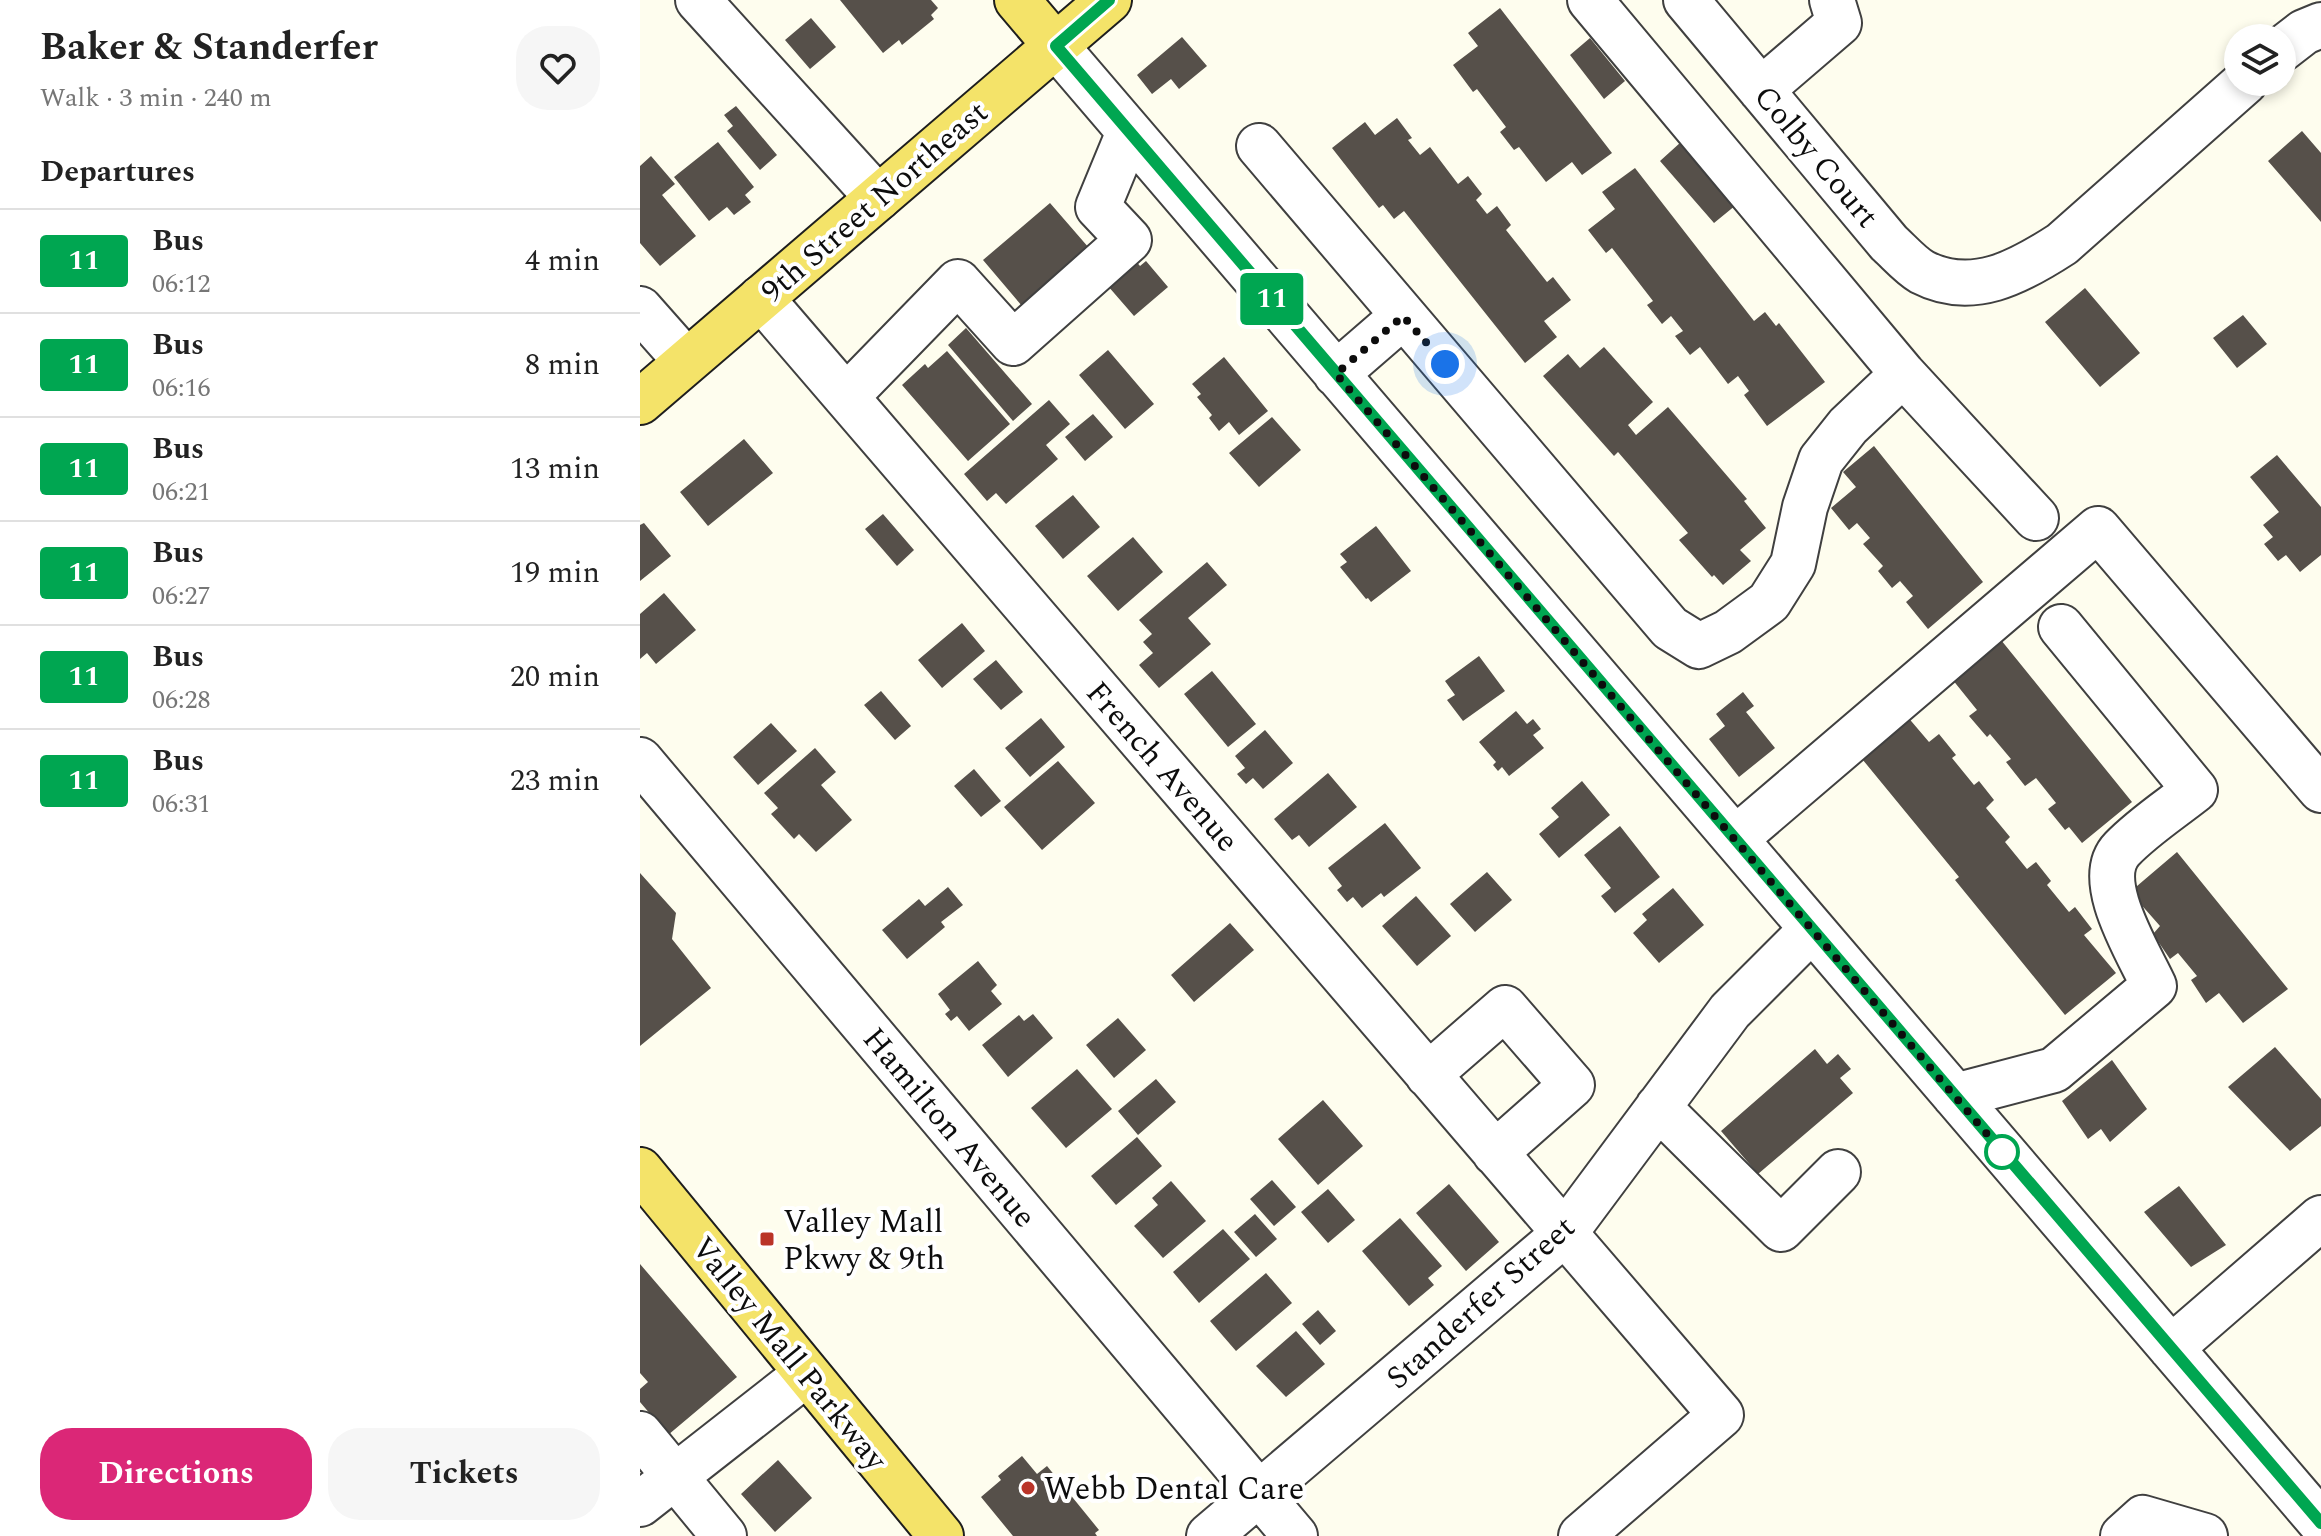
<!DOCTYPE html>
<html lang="en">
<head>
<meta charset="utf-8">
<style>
	body { margin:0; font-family:Spectral,serif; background:#f6f6f6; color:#222; height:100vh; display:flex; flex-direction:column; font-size:30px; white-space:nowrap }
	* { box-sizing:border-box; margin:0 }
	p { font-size:26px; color:#767676 }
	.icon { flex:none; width:44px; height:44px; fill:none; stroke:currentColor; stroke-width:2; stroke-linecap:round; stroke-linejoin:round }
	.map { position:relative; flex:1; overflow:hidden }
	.side { display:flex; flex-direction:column; background:#fff; width:640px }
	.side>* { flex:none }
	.badge { padding:0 16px; border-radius:6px; font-size:28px; line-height:52px }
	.tools { position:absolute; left:1584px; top:24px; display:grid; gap:16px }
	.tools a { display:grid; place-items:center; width:72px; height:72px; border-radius:50%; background:#fff; box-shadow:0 4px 12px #0003; font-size:40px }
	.you { position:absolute; width:40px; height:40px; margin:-20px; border:6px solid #fff; border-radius:50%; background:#1a73e8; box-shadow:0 0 0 12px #1a73e833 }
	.map>.badge { position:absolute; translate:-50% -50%; box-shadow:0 0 0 4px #fff }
	h2 { padding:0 40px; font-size:30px; line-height:72px }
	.round { display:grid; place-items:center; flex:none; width:84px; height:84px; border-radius:32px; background:#f6f6f6 }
	.summary { display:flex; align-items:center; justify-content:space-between; height:136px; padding:0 40px }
	h1 { font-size:38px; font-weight:700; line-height:60px }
	.action { display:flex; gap:16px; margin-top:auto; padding:16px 40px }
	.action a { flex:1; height:92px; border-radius:32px; background:#db2777; color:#fff; font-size:32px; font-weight:700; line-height:92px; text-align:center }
	.action a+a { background:#f6f6f6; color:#222 }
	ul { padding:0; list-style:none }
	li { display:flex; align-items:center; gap:24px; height:104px; padding:0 40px; border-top:2px solid #e0e0e0 }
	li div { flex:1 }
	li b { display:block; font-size:30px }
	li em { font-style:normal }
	li .badge { min-width:88px; font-weight:700; text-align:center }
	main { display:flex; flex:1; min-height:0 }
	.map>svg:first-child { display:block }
	.building { fill:#56504a }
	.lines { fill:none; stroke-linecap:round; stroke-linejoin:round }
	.minor-casing { stroke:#404040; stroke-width:48 }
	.major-casing { stroke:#1e1e1e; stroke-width:48 }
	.minor { stroke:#fff; stroke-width:44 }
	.major { stroke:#f4e369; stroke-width:44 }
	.line-casing { stroke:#fff; stroke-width:18 }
	.line { stroke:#00a651; stroke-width:12 }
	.walk { stroke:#0d0d0d; stroke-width:8; stroke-dasharray:0 14.4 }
	.stop-dot { fill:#fff; stroke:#00a651; stroke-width:4 }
	.poi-dot { fill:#ba3429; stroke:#fff; stroke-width:3 }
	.labels { text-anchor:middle; stroke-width:8; stroke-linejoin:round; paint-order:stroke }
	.street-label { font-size:32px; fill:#0d0d0d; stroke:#fff }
	.poi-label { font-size:32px; fill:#0d0d0d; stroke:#fff; text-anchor:start }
</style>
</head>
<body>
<main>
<section class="side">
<div class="summary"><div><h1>Baker &amp; Standerfer</h1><p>Walk · 3 min · 240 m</p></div><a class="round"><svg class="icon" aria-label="heart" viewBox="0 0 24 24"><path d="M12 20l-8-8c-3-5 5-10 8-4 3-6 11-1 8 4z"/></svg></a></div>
<h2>Departures</h2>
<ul>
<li><span class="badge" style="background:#00a651;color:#fff">11</span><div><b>Bus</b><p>06:12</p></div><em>4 min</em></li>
<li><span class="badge" style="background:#00a651;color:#fff">11</span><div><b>Bus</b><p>06:16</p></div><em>8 min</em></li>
<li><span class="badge" style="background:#00a651;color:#fff">11</span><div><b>Bus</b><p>06:21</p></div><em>13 min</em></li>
<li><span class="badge" style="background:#00a651;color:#fff">11</span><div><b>Bus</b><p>06:27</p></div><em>19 min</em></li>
<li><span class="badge" style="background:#00a651;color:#fff">11</span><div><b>Bus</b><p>06:28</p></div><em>20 min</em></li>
<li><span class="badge" style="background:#00a651;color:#fff">11</span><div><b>Bus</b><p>06:31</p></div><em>23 min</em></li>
</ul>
<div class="action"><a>Directions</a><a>Tickets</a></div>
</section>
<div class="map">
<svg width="1681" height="1536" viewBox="0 0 1681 1536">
	<rect width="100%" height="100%" fill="#fefdee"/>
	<path class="building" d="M200,0H291L298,8L291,15L294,19L262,45L259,40L243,53Z
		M860,8L972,153L942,175L932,162L906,182L879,147L874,150L860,132L866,127L837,89L833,92L813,65L838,46L828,33Z
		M171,18L196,47L170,69L145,40Z
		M542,37L567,66L539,89L531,79L512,94L497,75Z
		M950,38L985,81L964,99L930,55Z
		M96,106L137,155L120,170L87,131L93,126L84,115Z
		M757,118L772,138L768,140L780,155L790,147L818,184L828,176L842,194L836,200L847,214L857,206L871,225L866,230L907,282L913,277L931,300L904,321L917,337L885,363L764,211L754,219L743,205L739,208L692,148L725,122L735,135Z
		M1662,131L1681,153V222L1628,161Z
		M78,142L114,187L105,195L111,202L94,215L87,207L69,221L34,177Z
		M1041,142L1096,205L1074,223L1020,161Z
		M11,156L35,184L22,195L56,236L20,266L0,243V166Z
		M995,168L1114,321L1125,312L1136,326L1139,323L1185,382L1127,426L1104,395L1109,391L1098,376L1088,384L1060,347L1050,355L1035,336L1043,331L1031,316L1022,324L1007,305L1013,301L972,248L966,253L948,230L975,209L962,192Z
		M410,203L449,248L382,306L343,260Z
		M489,253L500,266L506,261L528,287L494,316L461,278Z
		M1445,288L1500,353L1460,387L1405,322Z
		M1603,315L1627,344L1597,368L1573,338Z
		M326,328L392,404L373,421L308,345Z
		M964,347L1013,402L988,425L996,435L1028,407L1107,499L1104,501L1126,528L1100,550L1111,561L1083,585L1074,575L1072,577L1039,540L1048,533L978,452L974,456L903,376L928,354L940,368Z
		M468,350L514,404L485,429L439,375Z
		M307,351L370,424L328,461L262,385L285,364L288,368Z
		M584,357L628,411L599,435L589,422L579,431L569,418L572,415L557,397L561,394L552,384Z
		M409,400L430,424L406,445L418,459L366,504L356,493L347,501L324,474Z
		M453,414L473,437L445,461L425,437Z
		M632,417L661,450L619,487L589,453Z
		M104,439L133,473L68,526L40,492Z
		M1234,446L1343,582L1288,629L1266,602L1273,596L1260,581L1252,588L1238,571L1243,566L1223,544L1230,538L1217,523L1209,530L1191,508L1216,487L1203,472Z
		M1637,455L1681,507V555L1660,572L1646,555L1638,561L1624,544L1633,537L1623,525L1639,512L1610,477Z
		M433,495L460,527L423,559L395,526Z
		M243,514L274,550L257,566L225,529Z
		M4,523L31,556L0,581V525Z
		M736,526L771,571L731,602L728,598L726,599L700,567L707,562L700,554Z
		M493,537L523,572L478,611L447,576Z
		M567,562L587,585L548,618L571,644L519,688L499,665L513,653L503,642L512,634L499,620Z
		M24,593L56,630L16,664L7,653L0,659V614Z
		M322,623L345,651L302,688L278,660Z
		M1361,640L1492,802L1442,843L1429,827L1425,830L1408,809L1416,803L1396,778L1385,786L1366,762L1371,759L1350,734L1347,737L1329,716L1337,710L1312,679Z
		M839,656L865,691L823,721L807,700L815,695L805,681Z
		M356,660L383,692L361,710L333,679Z
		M572,671L616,724L588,747L544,694Z
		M241,691L271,726L255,740L224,705Z
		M1103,692L1114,706L1106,712L1135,748L1099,777L1069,739L1085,726L1076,714Z
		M876,711L887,724L893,719L901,729L893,735L904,748L869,776L862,767L858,771L853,765L856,762L839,742Z
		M1266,715L1289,742L1299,734L1316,755L1312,758L1334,785L1339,781L1354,800L1346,808L1370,837L1365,842L1387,869L1396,862L1411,881L1407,885L1429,912L1435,907L1452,929L1444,935L1476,973L1425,1015L1315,880L1319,877L1218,754Z
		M401,718L425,747L390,777L365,748Z
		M131,723L157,751L118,785L93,757Z
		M625,730L653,763L623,789L613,778L606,784L597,774L605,768L595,756Z
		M175,748L196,772L181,785L212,820L176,852L159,834L154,839L131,814L138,808L124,793Z
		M418,761L455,803L402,850L364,807Z
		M334,769L361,801L341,817L314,786Z
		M688,773L717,807L669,847L659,835L652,840L634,819Z
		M942,781L970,815L919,858L899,834L919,817L911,808Z
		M745,823L781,868L744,897L741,893L722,908L713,897L707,902L697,890L702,886L688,868Z
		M980,826L1020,877L975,913L961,896L971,888L944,855Z
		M1537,852L1648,989L1603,1023L1579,993L1566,1003L1551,980L1557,976L1538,953L1530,959L1513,934L1520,926L1490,892Z
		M847,872L872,900L835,932L810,904Z
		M0,873L36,913L32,939L71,988L0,1046Z
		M308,887L323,905L301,922L305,927L267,959L242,930L279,899L285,906Z
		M1033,888L1064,925L1019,963L993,933L1007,920L1002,914Z
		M776,896L811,936L777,966L742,926Z
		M590,923L614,950L554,1002L531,975Z
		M338,961L357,985L351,991L362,1004L329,1031L317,1016L311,1021L305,1014L310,1010L298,994Z
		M393,1014L413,1038L368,1077L342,1045L379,1015L384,1021Z
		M478,1018L506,1050L474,1078L446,1045Z
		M1635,1047L1681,1099V1126L1650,1151L1588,1087Z
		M1175,1049L1187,1064L1198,1054L1211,1069L1200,1078L1213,1093L1118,1174L1081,1131Z
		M1472,1060L1507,1109L1470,1142L1461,1129L1448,1139L1422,1101Z
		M437,1069L472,1109L426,1148L391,1108Z
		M516,1079L536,1102L498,1135L478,1111Z
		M683,1100L723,1146L678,1185L638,1139Z
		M497,1137L522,1166L476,1205L451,1176Z
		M632,1180L656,1207L634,1226L610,1199Z
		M531,1181L566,1221L523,1258L494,1226L518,1205L512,1198Z
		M809,1184L859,1242L826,1271L776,1213Z
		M1539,1186L1586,1245L1551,1267L1504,1212Z
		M688,1189L715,1220L688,1243L661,1212Z
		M615,1214L637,1239L616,1257L594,1232Z
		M760,1218L802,1266L788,1278L794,1285L769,1306L722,1251Z
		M583,1229L610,1259L559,1303L533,1272Z
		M0,1264L97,1377L28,1435L0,1402V1389L8,1382L0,1373Z
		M626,1273L652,1303L596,1351L570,1321Z
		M678,1310L696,1331L680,1345L662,1324Z
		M656,1331L685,1364L646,1397L616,1366Z
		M382,1456L397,1474L407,1466L459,1530L455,1533L457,1536H373L341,1497L361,1480L358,1476Z
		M138,1460L172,1498L135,1532L101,1494Z"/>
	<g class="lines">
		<g class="minor-casing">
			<path id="minor" d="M58,0L238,198
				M950,0L1263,374L1396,518
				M1046,0L1249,243C1259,252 1270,265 1282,272C1332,298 1379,272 1422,244L1605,82
				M416,46L1681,1523
				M1642,49L1664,32L1681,25
				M1121,90L1199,23L1192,0
				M619,146L1030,628L1059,646L1088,632L1129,602L1153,564L1165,507L1181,460L1208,426L1263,374
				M121,298L1081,1415L941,1536
				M0,309L46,361
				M696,374L763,316
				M206,397L318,282L373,343L489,240L458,207L489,132
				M0,760L655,1536
				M1095,839L1458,529L1681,790
				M788,1075L865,1008L932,1085L855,1153
				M1315,1096L1414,1070L1514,986C1499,953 1452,880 1482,849C1503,827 1531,809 1555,790L1421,627
				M1018,1107L1141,1229L1198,1172
				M1531,1348L1681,1218
				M0,1434L84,1536
				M0,1504L166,1374
				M569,1536L924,1234L1090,1011L1172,929
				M1483,1536L1503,1518L1565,1536"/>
		</g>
		<g class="major-casing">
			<path id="major" d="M377,0L416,46
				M0,402L469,0
				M0,1170L301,1536"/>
		</g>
		<use href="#minor" class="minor"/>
		<use href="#major" class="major"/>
	</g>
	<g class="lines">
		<g class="line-casing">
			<path id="line" d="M469,0L416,46L1681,1523"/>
		</g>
		<use href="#line" class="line"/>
		<path class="walk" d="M805,364L763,316L696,374L1371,1162L1362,1152"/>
	</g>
	<circle class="stop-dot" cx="1362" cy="1152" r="16"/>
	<g class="poi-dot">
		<rect x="119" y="1231" width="16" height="16" rx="4"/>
		<circle cx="388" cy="1488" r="8"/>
	</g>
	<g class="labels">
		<g class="street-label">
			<text transform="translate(1177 156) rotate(50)" y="11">Colby Court</text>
			<text transform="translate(234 201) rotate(-41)" y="11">9th Street Northeast</text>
			<text transform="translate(523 766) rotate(49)" y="11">French Avenue</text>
			<text transform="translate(310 1127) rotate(50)" y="11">Hamilton Avenue</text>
			<text transform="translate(840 1302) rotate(-42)" y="11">Standerfer Street</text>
			<text transform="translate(150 1353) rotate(51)" y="11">Valley Mall Parkway</text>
		</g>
		<g class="poi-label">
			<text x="143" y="1232">Valley Mall<tspan x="143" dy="37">Pkwy &amp; 9th</tspan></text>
			<text x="404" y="1499">Webb Dental Care</text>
		</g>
	</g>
</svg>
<div class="tools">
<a><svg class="icon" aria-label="layers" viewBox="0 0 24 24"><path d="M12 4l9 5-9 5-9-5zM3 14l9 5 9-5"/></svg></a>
</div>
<div class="you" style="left:805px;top:364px"></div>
<b class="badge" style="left:632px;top:299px;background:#00a651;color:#fff">11</b>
</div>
</main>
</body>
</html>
